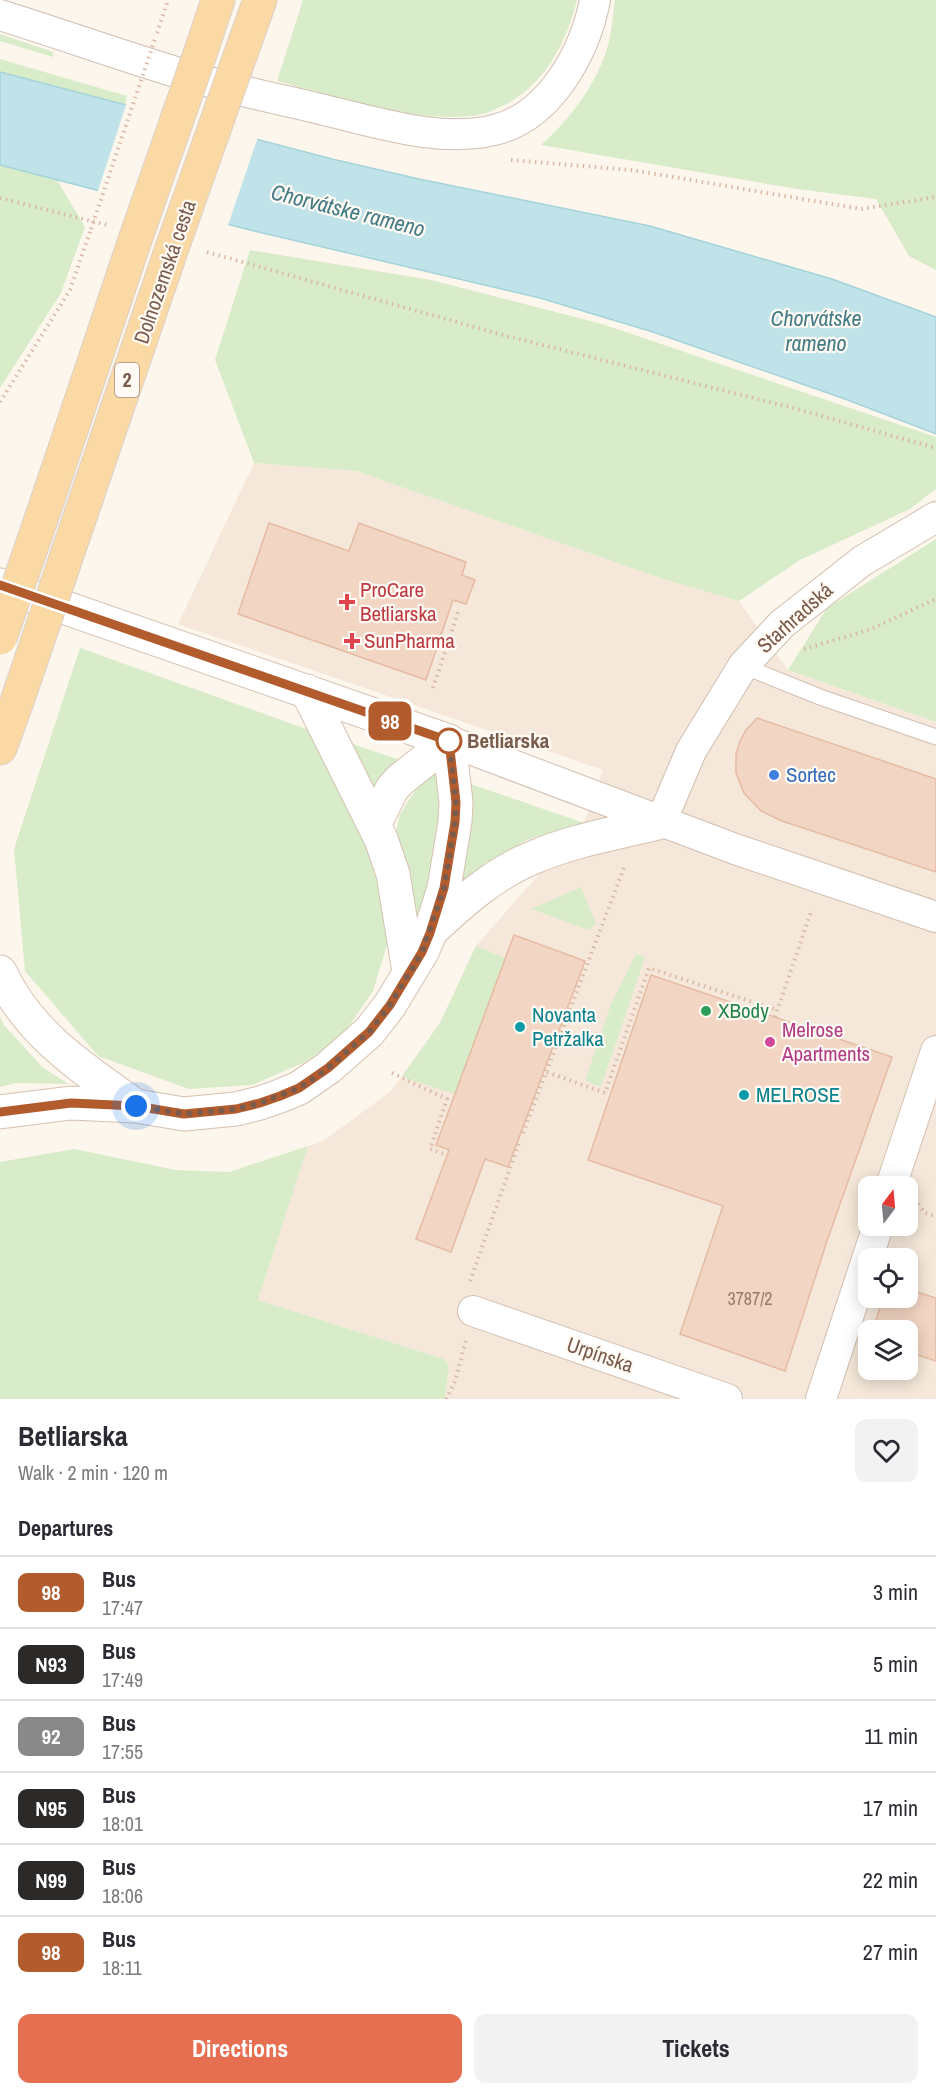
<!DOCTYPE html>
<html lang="en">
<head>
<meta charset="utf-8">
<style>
	body { margin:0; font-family:"Archivo Narrow",sans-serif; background:#f2f2f3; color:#2b2b33; height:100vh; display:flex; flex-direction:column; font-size:22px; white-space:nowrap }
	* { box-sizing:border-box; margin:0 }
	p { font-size:20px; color:#7c7c81 }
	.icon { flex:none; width:33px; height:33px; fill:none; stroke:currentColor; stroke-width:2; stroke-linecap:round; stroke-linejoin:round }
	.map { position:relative; height:1399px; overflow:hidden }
	.side { display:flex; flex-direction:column; background:#fff; flex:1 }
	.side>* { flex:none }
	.badge { padding:0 12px; border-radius:9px; font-size:21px; line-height:39px }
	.needle { width:39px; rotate:16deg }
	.buttons { position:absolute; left:858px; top:1176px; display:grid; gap:12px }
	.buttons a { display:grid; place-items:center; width:60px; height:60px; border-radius:12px; background:#fff; box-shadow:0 3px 15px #0003; font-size:30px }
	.you { position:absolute; width:30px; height:30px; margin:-15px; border:4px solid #fff; border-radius:50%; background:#1a73e8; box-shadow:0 0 0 9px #1a73e833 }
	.map>.badge { position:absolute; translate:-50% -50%; box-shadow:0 0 0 3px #fff }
	h2 { padding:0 18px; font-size:22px; line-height:54px }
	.round { display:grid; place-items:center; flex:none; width:63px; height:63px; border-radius:12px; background:#f2f2f3 }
	.overview { display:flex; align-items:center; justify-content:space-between; height:102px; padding:0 18px }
	h1 { font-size:28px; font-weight:800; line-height:45px }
	.primary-button { display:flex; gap:12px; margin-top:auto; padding:12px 18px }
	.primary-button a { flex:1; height:69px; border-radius:12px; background:#e76f51; color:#fff; font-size:24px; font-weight:800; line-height:69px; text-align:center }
	.primary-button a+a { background:#f2f2f3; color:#2b2b33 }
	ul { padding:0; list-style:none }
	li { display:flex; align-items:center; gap:18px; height:72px; padding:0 18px; border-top:2px solid #e1e1e2 }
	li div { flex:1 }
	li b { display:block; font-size:22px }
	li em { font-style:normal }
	li .badge { min-width:66px; font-weight:700; text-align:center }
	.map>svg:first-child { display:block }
	.residential { fill:#f5e8da; fill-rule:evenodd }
	.green { fill:#d8ecc9 }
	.water { fill:#bfe3e8; stroke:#a5d3da; stroke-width:1.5 }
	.pier { fill:#fdf6ec }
	.building { fill:#f3d5c3; stroke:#e6bba3; stroke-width:1.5 }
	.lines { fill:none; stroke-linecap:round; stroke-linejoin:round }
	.lane-casing { stroke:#d1beb0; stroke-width:17 }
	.street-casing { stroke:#d1beb0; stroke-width:32 }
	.secondary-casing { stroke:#d6c0b0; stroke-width:35 }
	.primary-casing { stroke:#dad1cd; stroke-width:35 }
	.path { stroke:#d9b8a5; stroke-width:4; stroke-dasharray:1.5 4.5; stroke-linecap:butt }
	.lane { stroke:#fff; stroke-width:15 }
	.street { stroke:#fff; stroke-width:30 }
	.secondary { stroke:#fff; stroke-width:33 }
	.primary { stroke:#fbd9a5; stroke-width:33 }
	.primary-bridge-casing { stroke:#dad1cd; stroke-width:35; stroke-linecap:butt }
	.path-bridge { stroke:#d9b8a5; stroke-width:4; stroke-dasharray:1.5 4.5; stroke-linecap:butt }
	.primary-bridge { stroke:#fbd9a5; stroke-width:33 }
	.line-casing { stroke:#fff; stroke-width:14 }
	.line { stroke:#b25c2e; stroke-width:9 }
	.walk { stroke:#7a5c4d; stroke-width:6; stroke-dasharray:0 10.8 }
	.health-dot { fill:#e0444e; stroke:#fffaf3; stroke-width:2 }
	.stop-dot { fill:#fff; stroke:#b25c2e; stroke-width:3 }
	.shop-dot { fill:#3f7fe0; stroke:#fffaf3; stroke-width:2 }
	.leisure-dot { fill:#2e9e5b; stroke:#fffaf3; stroke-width:2 }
	.culture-dot { fill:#0f9aa8; stroke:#fffaf3; stroke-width:2 }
	.hotel-dot { fill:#d1479c; stroke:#fffaf3; stroke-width:2 }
	.labels { text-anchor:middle; stroke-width:4.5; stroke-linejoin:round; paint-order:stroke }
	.number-label { font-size:18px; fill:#987a6a }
	.shield { fill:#fffaf3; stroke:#a28b7f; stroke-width:1.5 }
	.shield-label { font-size:20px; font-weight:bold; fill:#7a5c4d }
	.street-label { font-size:21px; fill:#7a5c4d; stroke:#fffaf3 }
	.health-label { font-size:21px; fill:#be3a42; stroke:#fffaf3; text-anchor:start }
	.stop-label { font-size:21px; font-weight:bold; fill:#7a5c4d; stroke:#fffaf3; text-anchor:start }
	.shop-label { font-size:21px; fill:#366cbe; stroke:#fffaf3; text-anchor:start }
	.leisure-label { font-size:21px; fill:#27864d; stroke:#fffaf3; text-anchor:start }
	.culture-label { font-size:21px; fill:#0d838f; stroke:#fffaf3; text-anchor:start }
	.hotel-label { font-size:21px; fill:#b23c85; stroke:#fffaf3; text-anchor:start }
	.water-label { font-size:22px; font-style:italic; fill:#437c86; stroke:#fffaf3 }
</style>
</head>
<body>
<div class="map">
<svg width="936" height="1399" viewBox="0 0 936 1399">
	<rect width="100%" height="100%" fill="#fdf6ec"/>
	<path class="residential" d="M254,463L356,471L666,580L739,601L788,670L936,722V1399H445L449,1366L444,1359L258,1300L308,1146L322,1142L391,1091L440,1023L476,946L584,823L603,770L178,624ZM868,1186H908V1226H868ZM868,1258H908V1298H868ZM868,1330H908V1370H868Z"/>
	<path class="green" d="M303,0H577C566,44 543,88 500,107C495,109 489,113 483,114C422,127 337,96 277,81Z
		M615,0H936V270L909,256L876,199L797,189L541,145C571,118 599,82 609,41C612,28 613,14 615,0Z
		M0,34L53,52V57L0,41Z
		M0,59L127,96L125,105L0,72Z
		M0,165L57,180L85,227L61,293L0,388Z
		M250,250L431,280L602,324L936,437V489L910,509L800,560L739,601L666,580L356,471L254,463L215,360Z
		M936,539V722L788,670L827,608Z
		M80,648L312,731L355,815L392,928L373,991L341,1038L303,1063L252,1085L189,1089L98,1056L25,971L14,849Z
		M350,743L403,761L375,801Z
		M435,771L444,808L418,936L393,844L400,814L426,774Z
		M465,782L584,823L527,840L486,863L452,893Z
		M581,887L596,924L589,930L531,909Z
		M476,946L505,958L455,1094L408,1079L403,1075L440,1023Z
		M636,954L645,957L601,1087L585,1081L611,1004Z
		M0,1017L4,1025L43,1068L69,1084L16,1083L0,1087Z
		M308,1146L258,1300L444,1359L449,1366L445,1399H0V1162L74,1149L176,1170L229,1172Z"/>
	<path class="water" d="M0,72L332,159L419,179L650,226L832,279L936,317V434L845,399L653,332L540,298L250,230L0,165Z"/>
	<path class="pier" d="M127,102L258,137L227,228L97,194Z"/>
	<path class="building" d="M269,523L349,551L359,523L466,562L462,575L475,580L466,604L453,600L426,680L238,614Z
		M757,718L936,779V872L782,821L761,811L744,793L736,773V754L740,741L746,730Z
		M514,935L585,961L508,1167L485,1159L451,1252L416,1239L449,1150L436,1145Z
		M651,975L892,1057L827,1241L785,1371L680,1334L723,1206L588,1160Z
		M908,1289L936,1298V1361L908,1352V1330H873L883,1298H908Z"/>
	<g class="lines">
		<g class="lane-casing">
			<path id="lane" d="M743,666L820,697L936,737"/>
		</g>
		<g class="street-casing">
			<path id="street" d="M0,15C71,37 141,63 213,83C250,94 289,101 328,111C379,123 441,143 494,130C550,117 585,52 595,0
				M449,741L735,849L936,917
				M661,822L691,751L743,666L782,624L862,561L936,517
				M891,1186L936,1051
				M473,1311L727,1399
				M821,1399L878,1226"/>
		</g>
		<g class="secondary-casing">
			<path id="secondary" d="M0,585L449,741
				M307,691L381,839L393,874L409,972
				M374,825L392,789L400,780L449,741
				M431,931C461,903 493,874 532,858C573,840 618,833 661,822
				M0,972C28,1033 83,1069 136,1106
				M0,1112L71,1103L136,1106L184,1114L236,1109L260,1103L280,1096L299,1088L328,1068L369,1032L390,1005L422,952L430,933L444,888L455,822L456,802L449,741"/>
		</g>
		<g class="primary-casing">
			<path id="primary" d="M202,48L218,0
				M240,56L260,0
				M48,499L135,240
				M82,511L172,248
				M0,748L15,707"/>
		</g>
		<path class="path" d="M157,33L168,0
			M511,160L632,170L861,209L936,197
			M0,198L107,225
			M207,252L499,334L793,408L936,448
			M0,402L70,290L91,229
			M804,649L869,630L936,599
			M433,688L459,609
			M775,1017L812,909
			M547,1072L605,1093L649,968L777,1010
			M392,1073L447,1099L430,1149L447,1155
			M523,1133L625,865
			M918,1204L925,1213L936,1216
			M470,1281L519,1143
			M446,1399L455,1381L466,1340"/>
		<use href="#lane" class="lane"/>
		<use href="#street" class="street"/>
		<use href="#secondary" class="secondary"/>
		<use href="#primary" class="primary"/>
		<g class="primary-bridge-casing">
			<path id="primary-bridge" d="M135,240L202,48
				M172,248L240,56
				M0,638L48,499
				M15,707L82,511"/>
		</g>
		<path class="path-bridge" d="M91,229L156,36"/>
		<use href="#primary-bridge" class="primary-bridge"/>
	</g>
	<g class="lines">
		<g class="line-casing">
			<path id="line" d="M0,585L449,741L456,802L455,822L444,888L430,933L422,952L390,1005L369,1032L328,1068L299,1088L280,1096L260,1103L236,1109L184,1114L136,1106L71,1103L0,1112"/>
		</g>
		<use href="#line" class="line"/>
		<path class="walk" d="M136,1106L184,1114L236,1109L260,1103L299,1088L313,1079L328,1068L369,1032L390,1005L422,952L444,888L455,822L456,802L449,741"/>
	</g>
	<g class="health-dot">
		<path d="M344 593h6v6h6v6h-6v6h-6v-6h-6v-6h6z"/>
		<path d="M349 632h6v6h6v6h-6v6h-6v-6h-6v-6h6z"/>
	</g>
	<circle class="stop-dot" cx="449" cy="741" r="12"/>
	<circle class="shop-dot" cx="774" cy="775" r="6"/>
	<circle class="leisure-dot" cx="706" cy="1011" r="6"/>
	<g class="culture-dot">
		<circle cx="520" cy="1027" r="6"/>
		<circle cx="744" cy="1095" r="6"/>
	</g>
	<circle class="hotel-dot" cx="770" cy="1042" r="6"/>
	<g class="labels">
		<g class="number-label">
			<text x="750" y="1305">3787/2</text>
		</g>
		<rect class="shield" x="115" y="363" width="24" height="34" rx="4.5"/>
		<g class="shield-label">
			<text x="127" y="387">2</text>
		</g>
		<g class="street-label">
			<text transform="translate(165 272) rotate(-71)" y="7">Dolnozemská cesta</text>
			<text transform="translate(795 618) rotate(-42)" y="7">Starhradská</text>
			<text transform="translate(600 1355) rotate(19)" y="7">Urpínska</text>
		</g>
		<g class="health-label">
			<text x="360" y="597">ProCare<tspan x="360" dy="24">Betliarska</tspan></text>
			<text x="364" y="648">SunPharma</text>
		</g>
		<g class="stop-label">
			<text x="467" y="748">Betliarska</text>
		</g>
		<g class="shop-label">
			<text x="786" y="782">Sortec</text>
		</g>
		<g class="leisure-label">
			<text x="718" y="1018">XBody</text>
		</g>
		<g class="culture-label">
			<text x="532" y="1022">Novanta<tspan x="532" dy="24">Petržalka</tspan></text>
			<text x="756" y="1102">MELROSE</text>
		</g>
		<g class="hotel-label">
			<text x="782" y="1037">Melrose<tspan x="782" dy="24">Apartments</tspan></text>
		</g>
		<g class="water-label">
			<text transform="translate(348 210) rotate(14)" y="8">Chorvátske rameno</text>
			<text x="816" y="326">Chorvátske<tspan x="816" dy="25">rameno</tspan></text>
		</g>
	</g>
</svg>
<div class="buttons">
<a><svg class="needle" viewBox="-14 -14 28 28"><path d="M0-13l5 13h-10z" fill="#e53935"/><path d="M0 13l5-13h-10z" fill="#7c7c81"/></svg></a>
<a><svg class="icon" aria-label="locate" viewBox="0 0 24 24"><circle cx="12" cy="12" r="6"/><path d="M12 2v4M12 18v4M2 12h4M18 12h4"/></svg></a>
<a><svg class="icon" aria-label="layers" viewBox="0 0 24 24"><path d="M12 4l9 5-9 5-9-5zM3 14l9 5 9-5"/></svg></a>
</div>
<div class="you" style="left:136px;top:1106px"></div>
<b class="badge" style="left:390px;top:721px;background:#b25c2e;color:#fff">98</b>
</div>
<section class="side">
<div class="overview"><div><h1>Betliarska</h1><p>Walk · 2 min · 120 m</p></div><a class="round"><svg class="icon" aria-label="heart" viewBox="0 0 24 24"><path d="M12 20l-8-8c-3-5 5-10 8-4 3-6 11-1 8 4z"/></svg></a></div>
<h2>Departures</h2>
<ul>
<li><span class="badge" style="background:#b25c2e;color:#fff">98</span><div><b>Bus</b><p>17:47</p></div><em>3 min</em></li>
<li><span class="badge" style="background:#2b2a29;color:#fff">N93</span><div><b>Bus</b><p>17:49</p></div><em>5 min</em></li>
<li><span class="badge" style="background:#898989;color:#fff">92</span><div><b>Bus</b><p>17:55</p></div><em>11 min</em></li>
<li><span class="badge" style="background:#2b2a29;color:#fff">N95</span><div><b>Bus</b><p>18:01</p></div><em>17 min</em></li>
<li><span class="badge" style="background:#2b2a29;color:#fff">N99</span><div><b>Bus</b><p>18:06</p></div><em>22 min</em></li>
<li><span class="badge" style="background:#b25c2e;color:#fff">98</span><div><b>Bus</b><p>18:11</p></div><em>27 min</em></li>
</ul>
<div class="primary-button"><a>Directions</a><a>Tickets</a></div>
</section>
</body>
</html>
